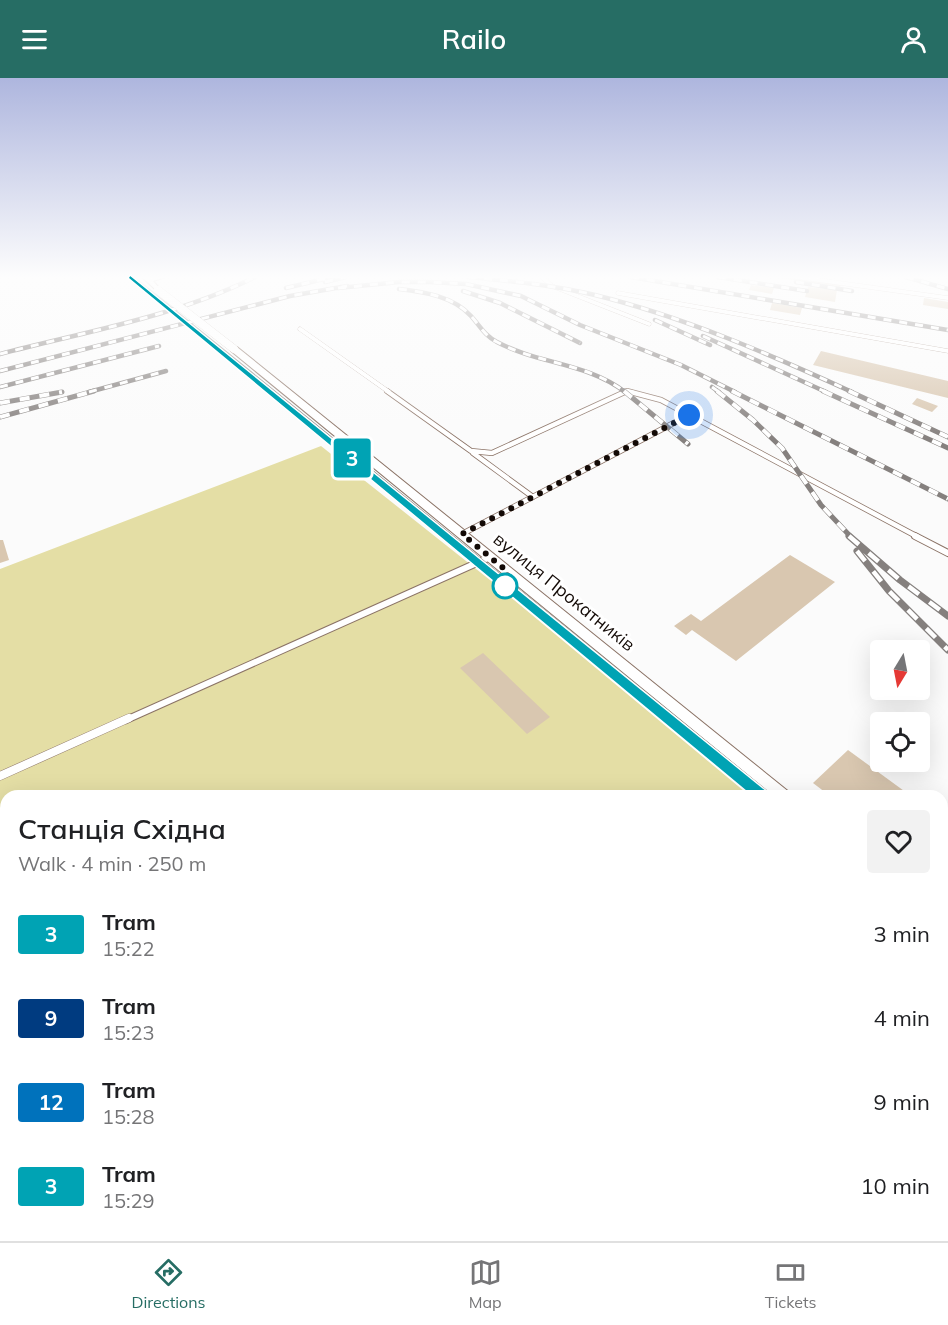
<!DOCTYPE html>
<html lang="en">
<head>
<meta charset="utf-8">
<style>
	body { margin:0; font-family:Mulish,sans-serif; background:#f2f2f2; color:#202124; height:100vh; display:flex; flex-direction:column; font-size:22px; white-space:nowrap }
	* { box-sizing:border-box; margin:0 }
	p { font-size:20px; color:#757577 }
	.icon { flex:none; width:33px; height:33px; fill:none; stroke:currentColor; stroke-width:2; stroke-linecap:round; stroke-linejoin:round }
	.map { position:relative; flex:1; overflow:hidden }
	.sheet { position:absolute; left:0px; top:712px; width:948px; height:452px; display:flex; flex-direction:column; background:#fff; border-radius:18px 18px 0 0; box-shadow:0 6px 24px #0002 }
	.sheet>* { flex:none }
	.badge { padding:0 12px; border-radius:4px; font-size:21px; line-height:39px }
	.needle { width:39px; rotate:190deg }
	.buttons { position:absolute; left:870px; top:562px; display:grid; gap:12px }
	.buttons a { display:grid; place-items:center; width:60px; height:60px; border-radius:6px; background:#fff; box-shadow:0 6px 24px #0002; font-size:30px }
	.you { position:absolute; width:30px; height:30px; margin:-15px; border:4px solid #fff; border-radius:50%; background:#1a73e8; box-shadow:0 0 0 9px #1a73e833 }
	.map>.badge { position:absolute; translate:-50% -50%; box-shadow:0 0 0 3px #fff }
	.round { display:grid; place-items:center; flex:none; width:63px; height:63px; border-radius:6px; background:#f2f2f2 }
	.summary { display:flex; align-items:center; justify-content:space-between; height:102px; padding:0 18px }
	h1 { font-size:28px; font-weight:600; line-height:45px }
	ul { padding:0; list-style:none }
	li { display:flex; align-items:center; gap:18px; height:84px; padding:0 18px }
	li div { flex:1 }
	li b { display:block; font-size:22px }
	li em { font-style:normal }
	li .badge { min-width:66px; font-weight:700; text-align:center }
	header { display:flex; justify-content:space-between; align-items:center; height:78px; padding:0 18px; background:#266d64; color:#fff; font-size:27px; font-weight:600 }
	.menu { display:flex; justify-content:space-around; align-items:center; height:84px; border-top:2px solid #e0e0e0; background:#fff; font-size:16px; color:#757577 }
	.menu a { display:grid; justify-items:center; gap:3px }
	.menu .active { color:#266d64 }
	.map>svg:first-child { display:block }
	.green { fill:#e4dea5 }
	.building { fill:#d9c7b0 }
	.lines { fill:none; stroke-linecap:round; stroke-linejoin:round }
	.service-far3-casing { stroke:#8b7366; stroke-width:4.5 }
	.service-far2-casing { stroke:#8b7366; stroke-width:6 }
	.service-far1-casing { stroke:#8b7366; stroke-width:8 }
	.service-casing { stroke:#8b7366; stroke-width:9 }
	.minor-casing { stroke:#8b7366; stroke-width:2 }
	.service-far3 { stroke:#fff; stroke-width:4 }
	.service-far2 { stroke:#fff; stroke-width:4.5 }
	.service-far1 { stroke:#fff; stroke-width:6 }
	.service { stroke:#fff; stroke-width:8 }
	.minor { fill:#fff; fill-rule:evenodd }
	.tram { stroke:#85807e; stroke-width:1.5 }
	.rail-far2-casing { stroke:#85807e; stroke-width:4.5 }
	.rail-far1-casing { stroke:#85807e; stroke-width:5 }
	.rail-casing { stroke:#85807e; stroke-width:7 }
	.rail-far2 { stroke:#fff; stroke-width:3; stroke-dasharray:8; stroke-linecap:butt }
	.rail-far1 { stroke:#fff; stroke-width:4; stroke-dasharray:10; stroke-linecap:butt }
	.rail { stroke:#fff; stroke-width:4.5; stroke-dasharray:13; stroke-linecap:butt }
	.minor-bridge-casing { stroke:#8b7366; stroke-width:8; stroke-linecap:butt }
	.minor-bridge { stroke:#fff; stroke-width:8 }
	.line { fill:#00a3b4; stroke:#fff; stroke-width:1.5 }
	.walk { stroke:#130a06; stroke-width:6; stroke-dasharray:0 10.8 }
	.stop-dot { fill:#fff; stroke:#00a3b4; stroke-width:3 }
	.labels { text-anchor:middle; stroke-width:6; stroke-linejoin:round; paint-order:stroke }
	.street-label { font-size:18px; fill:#130a06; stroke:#fff }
</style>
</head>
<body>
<header><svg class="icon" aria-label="menu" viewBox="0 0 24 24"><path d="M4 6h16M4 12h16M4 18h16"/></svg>Railo<svg class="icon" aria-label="person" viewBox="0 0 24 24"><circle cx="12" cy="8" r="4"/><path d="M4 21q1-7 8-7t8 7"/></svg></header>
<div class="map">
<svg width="948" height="1163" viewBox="0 0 948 1163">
	<rect width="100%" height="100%" fill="#fbfbfb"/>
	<path class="green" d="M321,368L490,502L750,718H6V1158H785L782,1163H0V491Z"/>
	<path class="building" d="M780,199L841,206L840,209L780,200Z
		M751,207L774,210L772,216L749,212Z
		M808,209L837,212L835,224L805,219Z
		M924,220L948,224V231L923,227Z
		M772,225L802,230L800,237L770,232Z
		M821,273L948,303V320L813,287Z
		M917,320L938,328L932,334L912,326Z
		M0,462H3L9,482L0,485Z
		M790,477L835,504L736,583L692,552L686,557L674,548L691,536L701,543Z
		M483,575L550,639L527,656L460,590Z
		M848,672L911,718H830L813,705Z
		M942,742L948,746V812L942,807Z"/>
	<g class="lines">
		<g class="service-far3-casing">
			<path id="service-far3" d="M542,199L552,208L649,246
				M797,199L948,220
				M618,215L948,273
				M300,251L389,314
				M624,314H632"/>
		</g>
		<g class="service-far2-casing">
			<path id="service-far2" d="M387,313L471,373L492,375L627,313L661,322L918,459
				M473,375L533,419
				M462,456L689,337"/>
		</g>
		<g class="service-far1-casing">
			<path id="service-far1" d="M915,458L948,475
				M126,642L490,479"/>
		</g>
		<g class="service-casing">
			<path id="service" d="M0,698L129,640"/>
		</g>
		<g class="minor-casing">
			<path id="minor" d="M142,199H166L153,203L161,212L158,214Z
				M231,269H237L789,714L791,718H774L231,273Z
				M942,839L948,842V860L942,857Z"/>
		</g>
		<use href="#service-far3" class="service-far3"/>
		<use href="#service-far2" class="service-far2"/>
		<use href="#service-far1" class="service-far1"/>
		<use href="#service" class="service"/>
		<use href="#minor" class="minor"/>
		<path class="tram" d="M134,199L773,718
			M942,867L948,872"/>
		<g class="rail-far2-casing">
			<path id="rail-far2" d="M468,199C511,203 553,207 595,217C684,239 769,276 852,314
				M631,199L948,252
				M718,199L807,213
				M906,199L948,211
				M325,204L346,199
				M796,204L852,213
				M286,210L332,199
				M338,210L399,204H430L466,206L521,218L580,247L681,287L735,314
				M399,211C424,214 453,218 471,238C480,248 485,258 497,264C538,286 588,285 625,314
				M463,213L500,225L580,265
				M655,242L710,267
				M703,258L826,314
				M0,276C84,254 178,238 255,199
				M0,293L290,218L347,208
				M0,309L159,268
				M712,309L719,314
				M89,314L166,293"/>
		</g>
		<g class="rail-far1-casing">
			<path id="rail-far1" d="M624,313L688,366
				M717,313L753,342L782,370L821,427L851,459
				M732,313L948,421
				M823,313L948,370
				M849,313L948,359
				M0,325L62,314
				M0,339L94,313"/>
		</g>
		<g class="rail-casing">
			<path id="rail" d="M849,458L900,502L948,538
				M857,473L889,513L948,572"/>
		</g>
		<use href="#rail-far2" class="rail-far2"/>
		<use href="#rail-far1" class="rail-far1"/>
		<use href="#rail" class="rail"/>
		<g class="minor-bridge-casing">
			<path id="minor-bridge" d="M158,212L234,271"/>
		</g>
		<use href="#minor-bridge" class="minor-bridge"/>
	</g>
	<linearGradient id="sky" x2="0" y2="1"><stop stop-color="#aeb6de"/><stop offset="0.55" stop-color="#fdfdfd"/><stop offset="1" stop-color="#fdfdfd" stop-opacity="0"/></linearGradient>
	<rect width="948" height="362" fill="url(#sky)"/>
	<path class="line" d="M130,197L768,714L770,718L768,723L763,725L758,723L128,200Z"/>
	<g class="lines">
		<path class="walk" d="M505,508L508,494L462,456L689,337"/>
	</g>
	<circle class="stop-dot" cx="505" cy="508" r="12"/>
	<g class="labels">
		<g class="street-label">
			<text transform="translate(564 514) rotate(39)" y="6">вулиця Прокатників</text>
		</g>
	</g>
</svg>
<div class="buttons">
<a><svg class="needle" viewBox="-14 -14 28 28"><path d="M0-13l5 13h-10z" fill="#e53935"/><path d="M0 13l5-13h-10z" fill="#757577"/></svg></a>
<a><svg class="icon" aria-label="locate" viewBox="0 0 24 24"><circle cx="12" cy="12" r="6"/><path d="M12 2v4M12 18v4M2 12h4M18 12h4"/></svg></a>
</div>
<div class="you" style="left:689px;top:337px"></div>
<b class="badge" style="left:352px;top:380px;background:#00a3b4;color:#fff">3</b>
<section class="sheet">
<div class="summary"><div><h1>Станція Східна</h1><p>Walk · 4 min · 250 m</p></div><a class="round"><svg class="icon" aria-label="heart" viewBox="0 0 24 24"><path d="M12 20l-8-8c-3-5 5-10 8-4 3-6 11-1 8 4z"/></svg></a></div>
<ul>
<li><span class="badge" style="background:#00a3b4;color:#fff">3</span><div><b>Tram</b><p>15:22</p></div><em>3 min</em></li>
<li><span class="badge" style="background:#003b80;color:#fff">9</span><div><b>Tram</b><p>15:23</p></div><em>4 min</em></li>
<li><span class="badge" style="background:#0072bc;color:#fff">12</span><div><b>Tram</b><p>15:28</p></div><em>9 min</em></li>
<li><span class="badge" style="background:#00a3b4;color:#fff">3</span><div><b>Tram</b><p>15:29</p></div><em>10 min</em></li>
</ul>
</section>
</div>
<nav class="menu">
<a class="active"><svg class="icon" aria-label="directions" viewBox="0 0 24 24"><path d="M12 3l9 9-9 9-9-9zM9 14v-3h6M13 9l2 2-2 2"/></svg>Directions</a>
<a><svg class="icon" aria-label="map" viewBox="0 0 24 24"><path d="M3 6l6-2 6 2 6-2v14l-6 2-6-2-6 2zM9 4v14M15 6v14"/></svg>Map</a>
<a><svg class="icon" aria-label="tickets" viewBox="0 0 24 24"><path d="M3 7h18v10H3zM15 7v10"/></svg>Tickets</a>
</nav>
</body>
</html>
